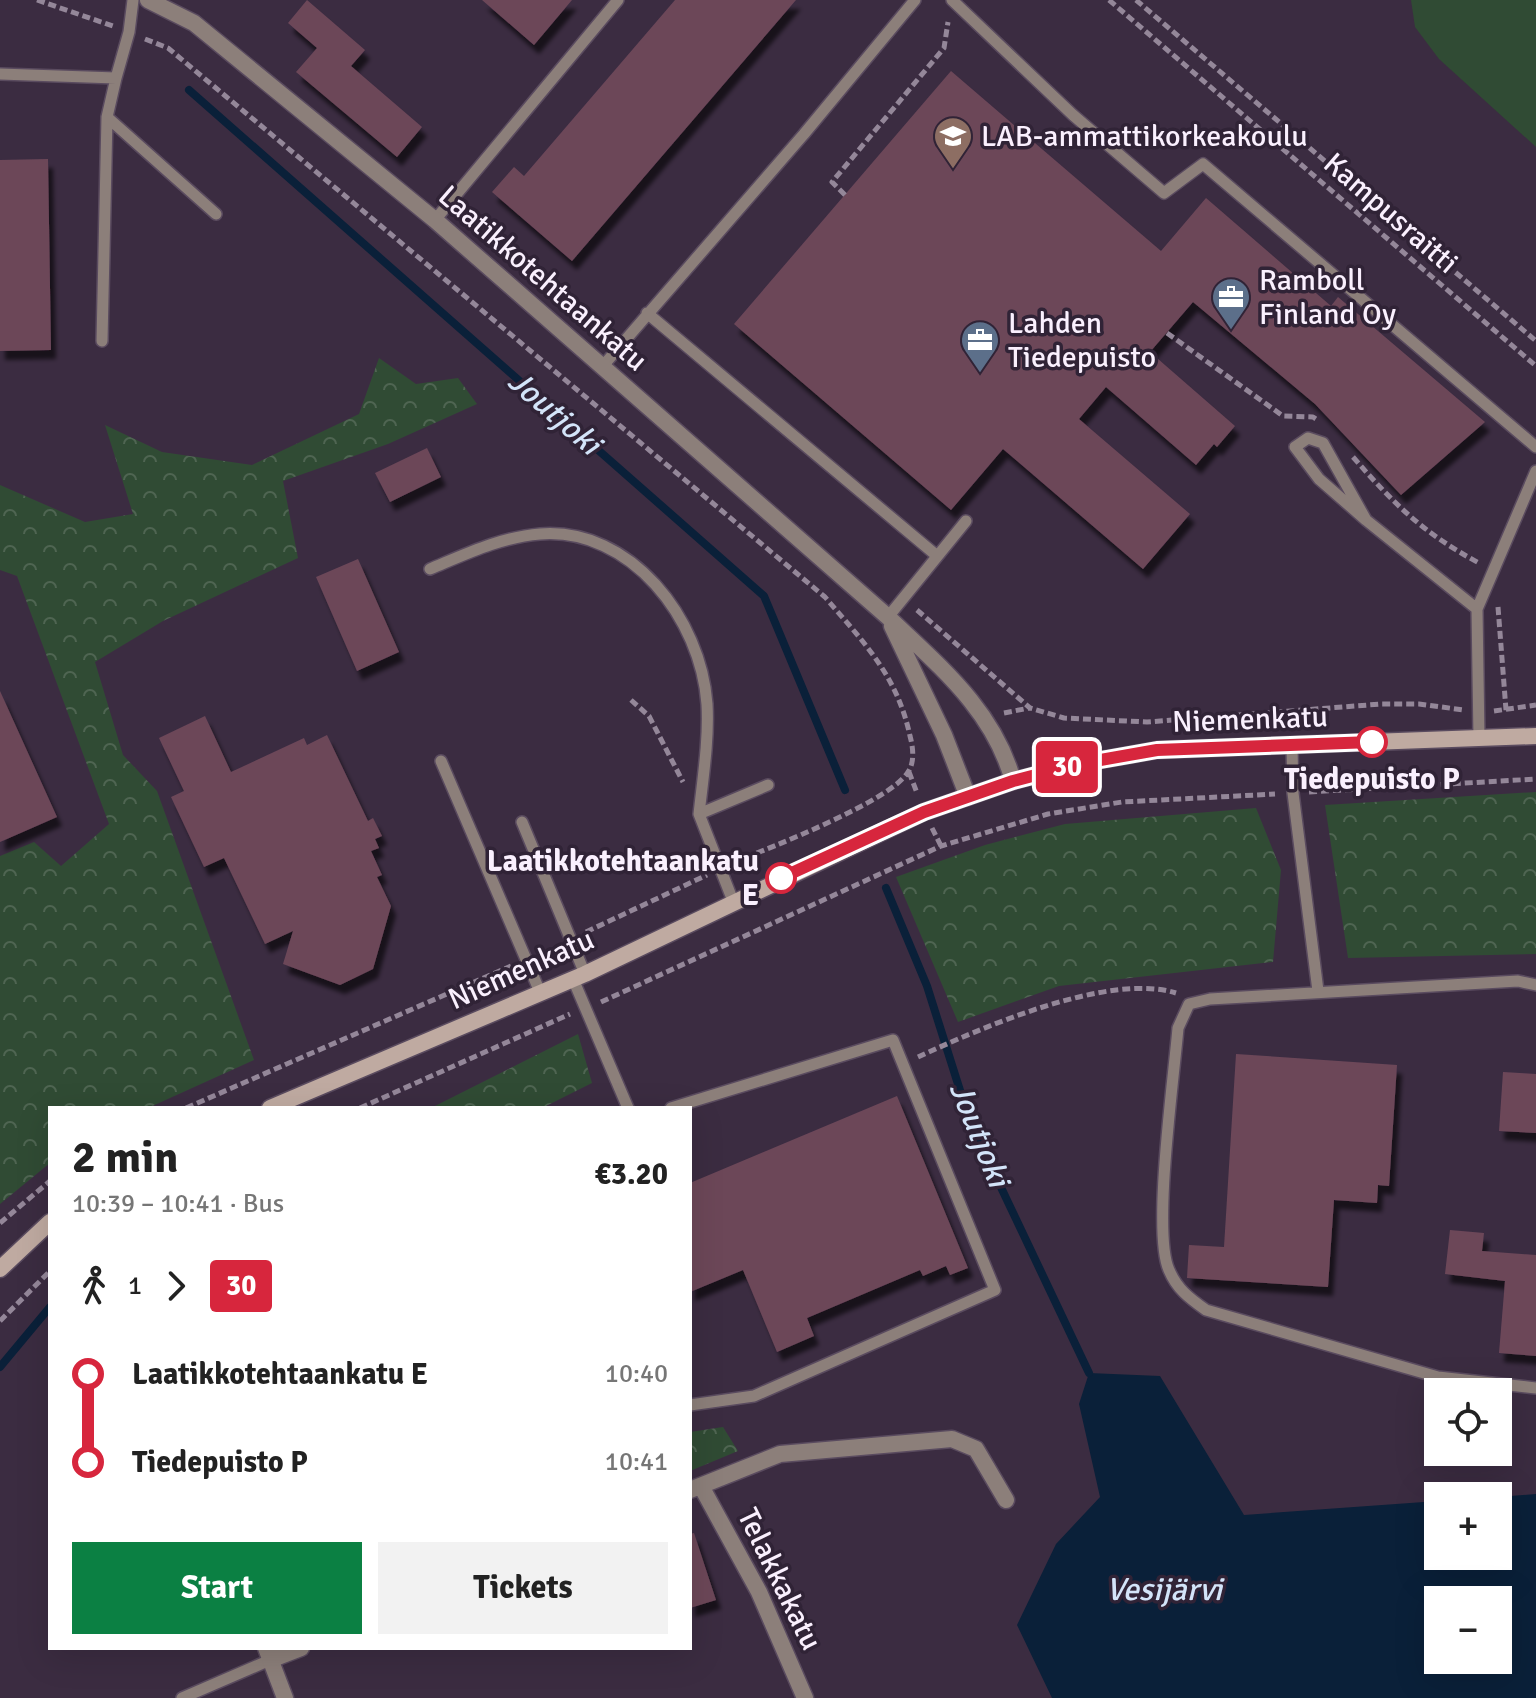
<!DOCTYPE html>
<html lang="en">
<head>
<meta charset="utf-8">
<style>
	body { margin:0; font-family:Signika,sans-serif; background:#f2f2f2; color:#222; height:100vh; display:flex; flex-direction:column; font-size:30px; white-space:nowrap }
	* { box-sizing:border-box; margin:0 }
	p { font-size:26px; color:#767676 }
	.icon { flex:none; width:44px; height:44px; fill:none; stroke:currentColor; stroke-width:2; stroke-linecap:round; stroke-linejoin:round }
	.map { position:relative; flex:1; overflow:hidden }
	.drawer { position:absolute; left:48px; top:1106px; width:644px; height:544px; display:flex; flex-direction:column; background:#fff; border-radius:0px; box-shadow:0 8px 32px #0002 }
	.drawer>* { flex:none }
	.badge { padding:0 16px; border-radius:6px; font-size:28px; line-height:52px }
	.tools { position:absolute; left:1424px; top:1378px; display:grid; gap:16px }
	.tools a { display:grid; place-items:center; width:88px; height:88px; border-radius:0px; background:#fff; box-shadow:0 8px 32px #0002; font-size:40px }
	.map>.badge { position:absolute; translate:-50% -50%; box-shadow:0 0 0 4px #fff }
	.legs { display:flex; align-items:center; gap:12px; height:88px; padding:0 24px; font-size:26px }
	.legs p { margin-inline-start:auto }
	.head { display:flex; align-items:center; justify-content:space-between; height:136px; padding:0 24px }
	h1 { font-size:44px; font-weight:700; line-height:60px }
	.primary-button { display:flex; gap:16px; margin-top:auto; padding:16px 24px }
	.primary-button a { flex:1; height:92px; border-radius:0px; background:#0b8043; color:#fff; font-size:32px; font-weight:700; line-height:92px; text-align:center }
	.primary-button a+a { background:#f2f2f2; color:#222 }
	ul { padding:0 24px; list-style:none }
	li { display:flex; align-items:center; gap:28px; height:88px; font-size:30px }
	li i { display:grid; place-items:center; width:12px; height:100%; margin:0 10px; background:currentColor }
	li i::after { content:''; width:20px; height:20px; margin:-10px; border:6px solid; border-radius:50%; background:#fff }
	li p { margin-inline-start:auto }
	li:first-child i { background:linear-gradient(#0000 50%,currentColor 0) }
	li:last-child i { background:linear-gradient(currentColor 50%,#0000 0) }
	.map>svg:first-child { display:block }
	.grass { fill:#304b34 }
	.forest { fill:url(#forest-crowns) }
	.water { fill:#0a2039; fill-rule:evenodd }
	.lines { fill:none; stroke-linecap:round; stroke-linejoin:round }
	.stream { stroke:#0a2039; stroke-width:8 }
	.building { fill:#6c4759; filter:url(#shadow) }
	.lane-casing { stroke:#5a4b5f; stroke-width:14 }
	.street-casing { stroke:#5a4b5f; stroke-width:19 }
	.secondary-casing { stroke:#5a4b5f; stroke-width:19 }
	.path { stroke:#948799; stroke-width:5; stroke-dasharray:8 4; stroke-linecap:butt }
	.lane { stroke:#8c7f7a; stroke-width:11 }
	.street { stroke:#8c7f7a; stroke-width:16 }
	.secondary { stroke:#bfaaa1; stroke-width:16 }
	.line-1-casing { stroke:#fff; stroke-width:18 }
	.line-1 { stroke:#d7263d; stroke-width:12 }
	.stop-1-dot { fill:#fff; stroke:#d7263d; stroke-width:4 }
	.labels { text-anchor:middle; stroke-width:7; stroke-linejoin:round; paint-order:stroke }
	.poi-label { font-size:30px; fill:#faf0fe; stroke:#302336; text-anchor:start }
	.street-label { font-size:30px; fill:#faf0fe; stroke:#302336 }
	.stop-label { font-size:30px; font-weight:bold; fill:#faf0fe; stroke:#302336 }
	.water-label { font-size:32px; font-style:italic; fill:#d3e4f9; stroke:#302336 }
</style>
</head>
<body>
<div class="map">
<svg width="1536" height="1698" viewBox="0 0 1536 1698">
	<defs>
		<pattern id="forest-crowns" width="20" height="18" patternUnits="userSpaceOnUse" patternTransform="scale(2)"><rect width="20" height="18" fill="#304b34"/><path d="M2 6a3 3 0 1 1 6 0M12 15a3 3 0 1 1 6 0" fill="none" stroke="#4f6552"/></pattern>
		<filter id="shadow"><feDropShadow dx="5" dy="9" stdDeviation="2" flood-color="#0009"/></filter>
	</defs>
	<rect width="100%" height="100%" fill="#3b2c41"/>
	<path class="grass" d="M1411,0H1536V147L1439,59L1415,27Z"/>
	<path class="forest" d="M379,358L416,384L458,378L477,404L388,444L283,481L298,558L163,621L95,662L123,755L157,791L254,1060L148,1108H50V1163L0,1204V856L34,842L61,866L109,824L17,576L0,570V485L85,522L133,514L105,425L162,452L252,465L359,414Z
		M1536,792V954L1348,958L1325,805Z
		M1256,808L1281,870L1273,962L1059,986L958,1022L896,877L985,845L1065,824Z
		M578,1034L592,1083L542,1108H431Z
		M723,1427L738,1451L690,1471V1432Z"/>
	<path class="water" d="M1089,1373L1160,1376L1244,1515L1438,1501V1556H1498V1497L1536,1494V1698H1052L1017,1625L1056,1544L1100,1497L1079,1404ZM1438,1600H1498V1660H1438Z"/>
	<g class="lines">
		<path class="stream" d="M189,90L764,596L845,790
			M886,888L927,986L970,1122L1089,1373
			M0,1367L50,1307"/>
	</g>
	<path class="building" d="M307,0L365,50L351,66L422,127L397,157L296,72L317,48L288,23Z
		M482,0H572L534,45Z
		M675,0H796L572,261L492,192L514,167L524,176Z
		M951,71L1161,251L1206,198L1331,306L1338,297L1485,422L1401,495L1315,404L1193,302L1150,352L1235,426L1217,447L1214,444L1196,465L1106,387L1079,419L1190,514L1143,569L1003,449L951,510L734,324Z
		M48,159L51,350L0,351V160Z
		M427,448L441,477L390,502L375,473Z
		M358,559L399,652L357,671L316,577Z
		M0,691L57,817L0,842Z
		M205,716L231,772L304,738L307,745L327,735L368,821L373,818L382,836L375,839L379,848L371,851L382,875L377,877L391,906L373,969L340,985L283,964L293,931L265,944L224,858L204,867L171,797L184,791L159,738Z
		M1236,1054L1397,1065L1389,1186L1378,1185L1377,1203L1334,1200L1328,1287L1187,1278L1189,1245L1224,1247Z
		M1503,1072L1536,1074V1133L1499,1131Z
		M897,1096L968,1268L950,1275L946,1266L923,1276L920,1270L807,1318L814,1336L777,1352L743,1270L690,1292V1183Z
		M1450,1230L1484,1233L1482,1251L1536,1255V1356L1499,1353L1505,1281L1445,1274Z
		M694,1533L716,1600L690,1608V1534Z"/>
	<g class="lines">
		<g class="lane-casing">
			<path id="lane" d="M952,0L1073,115L1164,193L1203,164L1536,447
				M0,74L116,78L129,32L133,0
				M107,117L216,214
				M435,220L618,0
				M647,313L936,555
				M102,341L107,117L116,78
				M602,367L804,134L915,0
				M1366,520L1319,479L1295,447L1308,438L1323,443L1366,520L1477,609
				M430,569C466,554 501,537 540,534C631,527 701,619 707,704C709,740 703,777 699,814
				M888,617L966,521
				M1479,738L1477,609L1536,471
				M1292,746L1293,793L1318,991
				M441,761L540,992
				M522,822L585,974
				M543,871L571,858
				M733,901L699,814L768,785
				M573,979L628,1108
				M1536,985L1518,981L1210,999L1189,1004L1178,1028C1174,1077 1152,1233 1169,1270C1177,1289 1189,1298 1206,1310L1438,1377L1536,1388
				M671,1108L893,1040L995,1290L754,1396L690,1405
				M182,1698L270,1660"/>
		</g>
		<g class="street-casing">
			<path id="street" d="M148,0L194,23L435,220L888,617C939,666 994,710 1013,781
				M892,626L944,735L968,797
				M701,1486L759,1592L805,1698
				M690,1490L780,1454L952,1439L976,1449L1006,1500
				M266,1648L285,1698
				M270,1660L301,1648"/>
		</g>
		<g class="secondary-casing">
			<path id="secondary" d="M270,1108L585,974L924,812L1013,781L1078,764L1157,750L1536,736
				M0,1269L50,1222"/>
		</g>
		<path class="path" d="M37,0L113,26
			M1109,0L1536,366
			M1136,0L1536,341
			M145,39L168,48L825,597C864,643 897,675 910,736C913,747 915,762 908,772C891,801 770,848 734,862
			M845,195L832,182L944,48L948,22
			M1167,333L1283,416L1313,417L1319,421
			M1353,457C1394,504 1423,533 1479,563
			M1498,607L1506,710
			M917,610L1030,708L1064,718L1147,722L1381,704H1419L1464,710
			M631,700L649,716L683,782
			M1494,711L1536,705
			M1004,713L1029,708
			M909,772L917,793
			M1309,792L1536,779
			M932,828L941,846
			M586,932L707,875
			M601,1002L941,846L1048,814L1122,802L1275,794
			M918,1057C981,1028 1108,972 1176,993
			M186,1108L511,966
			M360,1108L570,1014
			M0,1223L50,1181
			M0,1321L50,1271"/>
		<use href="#lane" class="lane"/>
		<use href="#street" class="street"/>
		<use href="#secondary" class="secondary"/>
	</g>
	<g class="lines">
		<g class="line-1-casing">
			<path id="line-1" d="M781,878L924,812L1013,781L1078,764L1157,750L1372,742"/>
		</g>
		<use href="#line-1" class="line-1"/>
	</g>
	<defs>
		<g id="university-pin" transform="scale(2)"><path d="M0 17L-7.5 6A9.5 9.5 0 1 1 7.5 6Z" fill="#8d6e63" stroke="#302336"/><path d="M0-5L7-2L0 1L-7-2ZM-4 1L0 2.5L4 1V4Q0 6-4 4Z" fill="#fff"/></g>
		<g id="office-pin" transform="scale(2)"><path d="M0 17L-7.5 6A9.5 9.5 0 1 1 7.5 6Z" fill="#5c6f8a" stroke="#302336"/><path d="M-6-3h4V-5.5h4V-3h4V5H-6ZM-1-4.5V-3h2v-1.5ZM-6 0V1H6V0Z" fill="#fff"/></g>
	</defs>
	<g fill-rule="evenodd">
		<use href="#university-pin" x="953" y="136"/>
		<use href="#office-pin" x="1231" y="297"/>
		<use href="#office-pin" x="980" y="340"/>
	</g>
	<g class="stop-1-dot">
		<circle cx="1372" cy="742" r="14"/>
		<circle cx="781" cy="878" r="14"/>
	</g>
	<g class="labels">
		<g class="poi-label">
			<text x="981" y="146">LAB-ammattikorkeakoulu</text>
			<text x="1259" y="290">Ramboll<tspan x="1259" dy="34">Finland Oy</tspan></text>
			<text x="1008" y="333">Lahden<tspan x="1008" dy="34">Tiedepuisto</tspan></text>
		</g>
		<g class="street-label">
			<text transform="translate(1391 213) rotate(41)" y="10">Kampusraitti</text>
			<text transform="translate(543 278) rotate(41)" y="10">Laatikkotehtaankatu</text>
			<text transform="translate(1250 719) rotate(-2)" y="10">Niemenkatu</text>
			<text transform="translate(521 969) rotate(-24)" y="10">Niemenkatu</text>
			<text transform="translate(780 1579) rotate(64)" y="10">Telakkakatu</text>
		</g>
		<g class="stop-label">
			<text x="1372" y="789">Tiedepuisto P</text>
			<text x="759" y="871" text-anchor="end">Laatikkotehtaankatu<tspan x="759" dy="34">E</tspan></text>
		</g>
		<g class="water-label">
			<text transform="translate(555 412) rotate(41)" y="11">Joutjoki</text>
			<text transform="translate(980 1134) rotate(68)" y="11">Joutjoki</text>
			<text x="1164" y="1600">Vesijärvi</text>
		</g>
	</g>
</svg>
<div class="tools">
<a><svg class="icon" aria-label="locate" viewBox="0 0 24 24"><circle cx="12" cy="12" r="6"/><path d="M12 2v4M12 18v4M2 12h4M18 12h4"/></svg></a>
<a>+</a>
<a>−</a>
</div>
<b class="badge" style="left:1067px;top:767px;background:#d7263d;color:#fff">30</b>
<section class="drawer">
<div class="head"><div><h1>2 min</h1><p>10:39 – 10:41 · Bus</p></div><b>€3.20</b></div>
<div class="legs"><svg class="icon" aria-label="walk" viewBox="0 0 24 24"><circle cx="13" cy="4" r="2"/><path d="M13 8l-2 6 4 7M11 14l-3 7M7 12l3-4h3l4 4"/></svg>1<svg class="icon" aria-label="forward" viewBox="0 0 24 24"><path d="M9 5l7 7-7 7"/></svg><b class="badge" style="background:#d7263d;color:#fff">30</b></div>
<ul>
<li><i style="color:#d7263d"></i><b>Laatikkotehtaankatu E</b><p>10:40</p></li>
<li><i style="color:#d7263d"></i><b>Tiedepuisto P</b><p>10:41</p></li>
</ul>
<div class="primary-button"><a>Start</a><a>Tickets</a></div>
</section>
</div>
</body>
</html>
